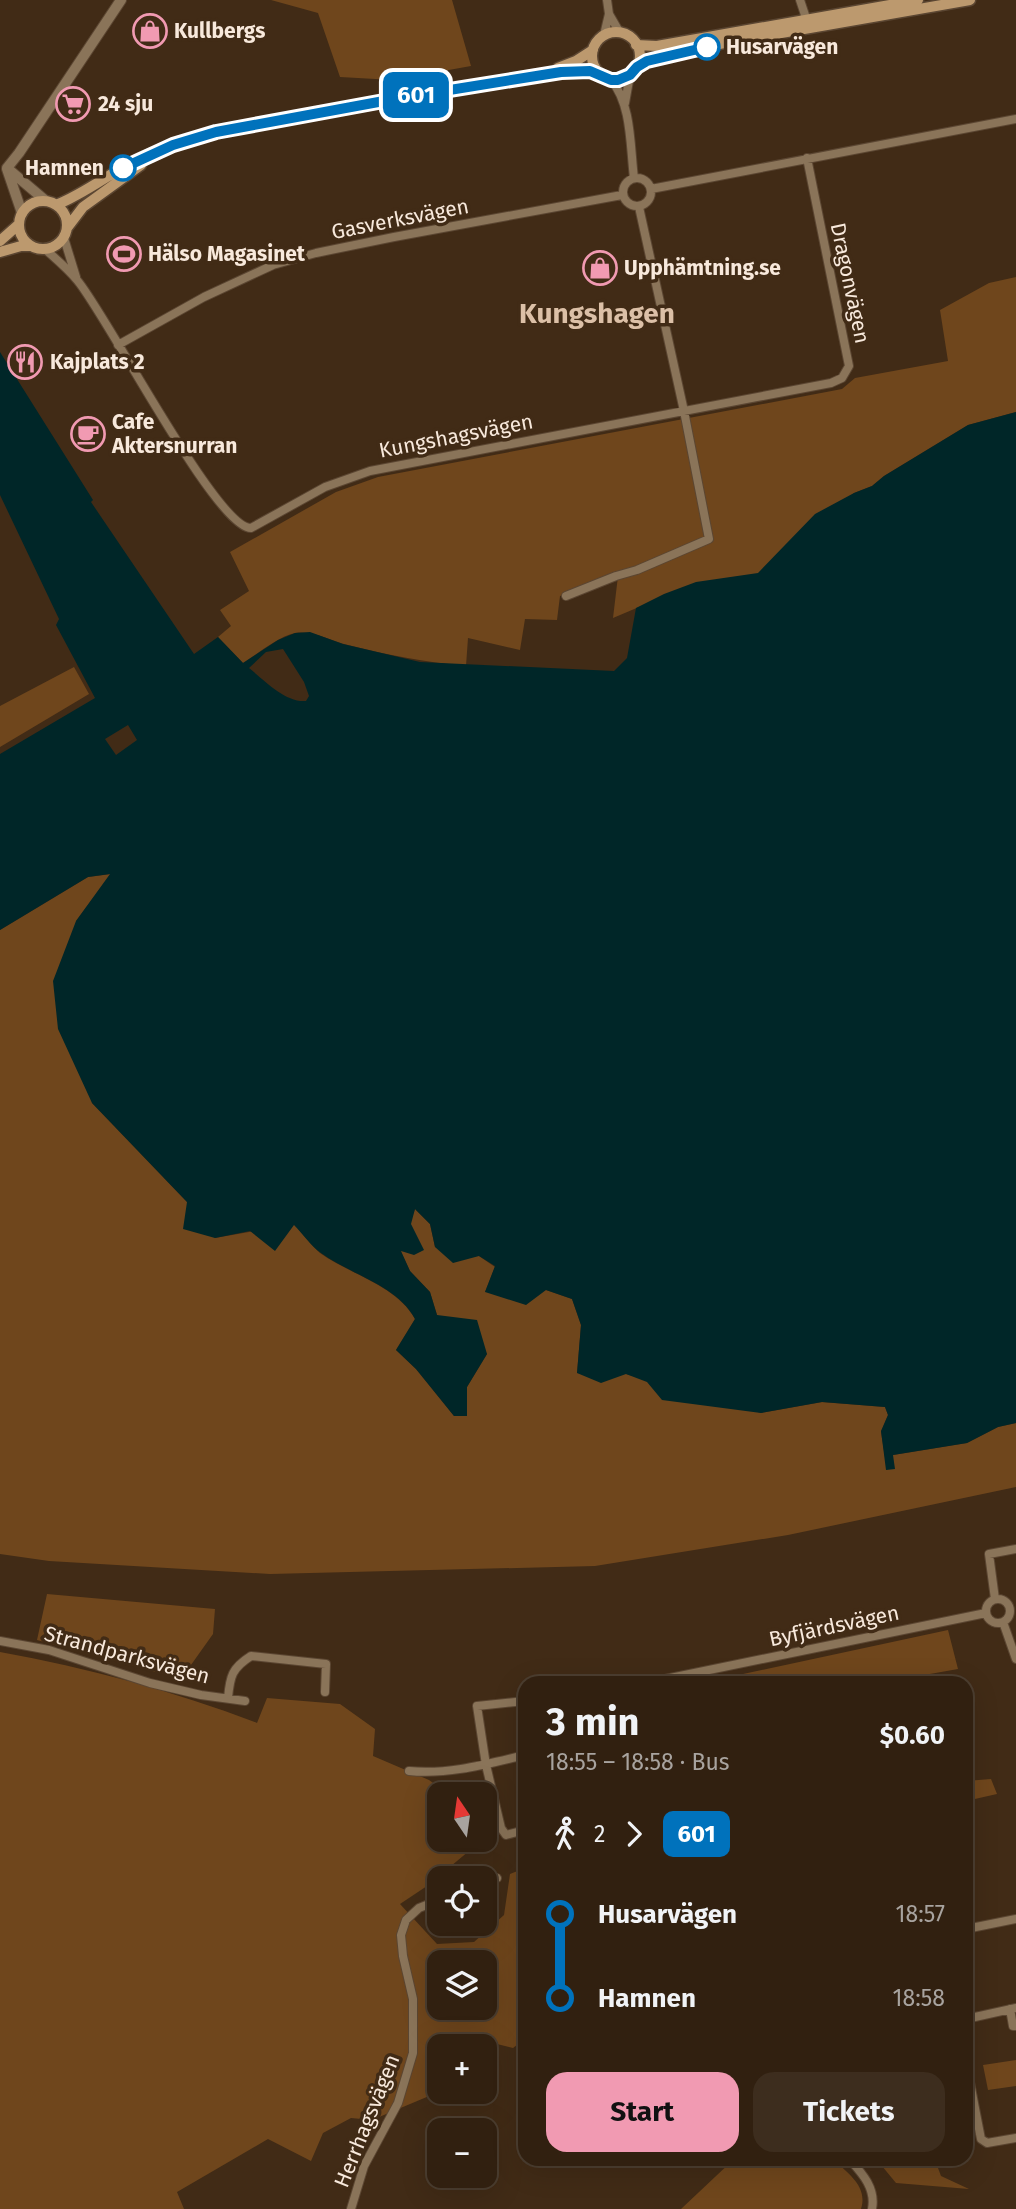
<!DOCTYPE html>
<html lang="en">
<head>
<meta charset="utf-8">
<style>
	body { margin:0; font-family:"Fira Sans",sans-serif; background:#3d2d1e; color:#f1f3f6; height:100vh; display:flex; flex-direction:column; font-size:26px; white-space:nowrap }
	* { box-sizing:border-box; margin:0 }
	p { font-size:23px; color:#a8a39f }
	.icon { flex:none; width:38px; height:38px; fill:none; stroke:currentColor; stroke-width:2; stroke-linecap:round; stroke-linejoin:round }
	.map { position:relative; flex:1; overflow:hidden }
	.side { position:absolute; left:518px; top:1676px; width:455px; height:490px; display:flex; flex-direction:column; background:#312010; border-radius:21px; box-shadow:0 7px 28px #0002,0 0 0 2px #4c3e30 }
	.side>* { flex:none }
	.badge { padding:0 14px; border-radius:10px; font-size:24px; line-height:46px }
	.needle { width:46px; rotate:347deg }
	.buttons { position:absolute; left:427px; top:1782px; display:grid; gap:14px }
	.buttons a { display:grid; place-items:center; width:70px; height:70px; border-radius:14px; background:#312010; box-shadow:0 7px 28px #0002,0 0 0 2px #4c3e30; font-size:35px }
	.map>.badge { position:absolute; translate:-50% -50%; box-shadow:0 0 0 4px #fff }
	.legs { display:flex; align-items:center; gap:10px; height:77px; padding:0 28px; font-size:23px }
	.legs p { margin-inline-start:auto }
	.head { display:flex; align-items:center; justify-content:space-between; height:119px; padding:0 28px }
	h1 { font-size:38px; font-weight:700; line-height:52px }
	.primary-button { display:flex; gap:14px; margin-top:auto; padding:14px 28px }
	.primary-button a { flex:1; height:80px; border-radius:21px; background:#f19ab2; color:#111; font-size:28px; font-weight:700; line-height:80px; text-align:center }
	.primary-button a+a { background:#3d2d1e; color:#f1f3f6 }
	ul { padding:0 28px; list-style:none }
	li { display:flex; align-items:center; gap:24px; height:84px; font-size:26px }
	li i { display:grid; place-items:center; width:10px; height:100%; margin:0 9px; background:currentColor }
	li i::after { content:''; width:18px; height:18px; margin:-9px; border:5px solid; border-radius:50%; background:#312010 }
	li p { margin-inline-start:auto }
	li:first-child i { background:linear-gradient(#0000 50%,currentColor 0) }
	li:last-child i { background:linear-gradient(currentColor 50%,#0000 0) }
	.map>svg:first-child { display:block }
	.green { fill:#6f461c; fill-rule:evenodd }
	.water { fill:#002628; fill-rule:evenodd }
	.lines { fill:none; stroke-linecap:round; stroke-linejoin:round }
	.minor-casing { stroke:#5b4632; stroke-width:10 }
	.tertiary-casing { stroke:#5b4632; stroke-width:12 }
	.secondary-casing { stroke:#5b4632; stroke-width:13 }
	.minor { stroke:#8a7459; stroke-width:8 }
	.tertiary { stroke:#8a7459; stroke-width:10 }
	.secondary { stroke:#bc996e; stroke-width:10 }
	.line-1-casing { stroke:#fff; stroke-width:16 }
	.line-1 { stroke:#0072bc; stroke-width:10 }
	.stop-1-dot { fill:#fff; stroke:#0072bc; stroke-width:3.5 }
	.labels { text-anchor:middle; stroke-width:7; stroke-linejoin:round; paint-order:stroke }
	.poi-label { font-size:21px; font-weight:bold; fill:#f8e9dc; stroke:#412b16; text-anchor:start }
	.stop-label { font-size:21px; font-weight:bold; fill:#f8e9dc; stroke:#412b16; text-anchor:start }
	.street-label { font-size:21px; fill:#f8e9dc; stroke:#412b16 }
	.district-label { font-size:28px; font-weight:bold; fill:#dcc0a7; stroke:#412b16 }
</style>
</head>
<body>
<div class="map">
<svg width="1016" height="2209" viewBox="0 0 1016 2209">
	<rect width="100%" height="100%" fill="#412b16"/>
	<path class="green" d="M271,0H452L471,66L393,80L340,77L318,13Z
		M1016,277V412L968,425L884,476L872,486L854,493L762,578L639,607L613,618L618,576L560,596L557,620L525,619L520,650L468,638L466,666C425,662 387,655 348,645C330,641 314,630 295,633C277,637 258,654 243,663L218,637L231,626L220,610L249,591L230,552L336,492L378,477L842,389L855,378L948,361L940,310L989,283Z
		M74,667L89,694L0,747V706Z
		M111,874L76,921L92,1103L187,1202L215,1238L294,1224C302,1233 311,1245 320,1253C351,1275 396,1285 415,1319L396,1350L416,1369L454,1416H467V1387L487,1354L437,1315L430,1292L410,1271L400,1250L415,1209L430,1224L435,1247L479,1256L495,1267L485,1292L546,1290L572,1299L581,1325L577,1373L626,1374L761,1413L822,1402L885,1407L888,1415L881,1432L887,1470L893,1455L967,1443L998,1427L1016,1423V1487L788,1535L595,1566L270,1574L49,1561L0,1554V930L88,877Z
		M47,1594L215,1609L213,1634L181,1679L37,1640Z
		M948,1630L958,1669L896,1680V1683H701Z
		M0,1652C88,1668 174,1691 257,1723L267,1698L340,1704L375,1729L373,1756L429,1780L448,1794H439V1839H473L475,1846L427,1886L400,1904L437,1944L474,1942L504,1915L510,1874L525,1868V2044L522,2041L513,2048L485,2041L483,2046H439L441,2091L372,2120L351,2118L323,2133L311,2161L268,2139L177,2192L184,2209H0ZM439,1962H485V2007H439Z
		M991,1779L997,1794L966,1801V1781Z
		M1016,2060V2086L988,2090L983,2065Z
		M733,2160H834C849,2174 868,2187 861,2209H681Z
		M877,2160H935L941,2176L969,2189L896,2183Z"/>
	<path class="water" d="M0,352L93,500L91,502L194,654L218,637L243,663L278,640L295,633L310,632L343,644L420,662L614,671L627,658L636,608L664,594L696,582L758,573L815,514L854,493L872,486L884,476L968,425L1016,412V1423L998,1427L967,1443L893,1455L895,1469L886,1470L881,1431L888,1415L885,1407L822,1402L761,1413L662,1400L647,1382L626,1374L601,1383L577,1373L581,1325L572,1299L546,1290L526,1305L485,1292L495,1266L479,1256L453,1263L435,1247L430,1224L415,1209L411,1224L424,1250L414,1255L401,1251L410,1271L430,1292L437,1315L477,1320L487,1354L467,1387V1416H454L416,1369L396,1350L415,1319C397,1285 351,1275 321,1253C311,1246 303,1234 294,1225L275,1251L250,1231L215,1238L183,1229L187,1202L92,1103L58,1029L53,981L76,921L110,874L88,877L0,930V754L95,698L56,625L59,619L0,495ZM283,649L304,682L309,696L306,701C286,703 264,680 249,668L266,652ZM128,725L137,740L116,755L105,739Z"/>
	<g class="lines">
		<g class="minor-casing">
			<path id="minor" d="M607,0L609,14L620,33
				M800,0L805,15L802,24
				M604,35L609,14
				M611,80C632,104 630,147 634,178
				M625,103L630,75
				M623 192a14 14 0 1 1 28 0a14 14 0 1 1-28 0Z
				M651,189L1016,119
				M64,238L76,277
				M46,250C56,259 68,269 77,280C107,315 216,528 251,528L325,487L370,471L831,383L842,378L849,366L807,158
				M118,345L204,297L273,265L316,253L394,237L622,195
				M566,596L616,576L637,570L709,539L684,411L639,207
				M986 1611a12 12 0 1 1 24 0a12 12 0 1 1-24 0Z
				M995,1599L989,1554L1016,1549
				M1003,1622L1016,1659
				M0,1641L49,1650L150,1683L201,1695L245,1701
				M641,1684L986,1613
				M228,1698C230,1676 232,1668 251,1656L326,1664L325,1692
				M525,1701L477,1706L486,1765L501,1828L506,1835L525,1830
				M409,1771C448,1775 487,1764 525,1755
				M485,1883L497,1878
				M966,1929L1016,1919
				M1010,2009L1013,2026H1016
				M966,2019L1016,2008
				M966,2062L981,2139L987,2143L1016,2138
				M850,2160C863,2174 876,2189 872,2209
				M351,2209L364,2166L398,2103L413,2053V1999L403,1956L401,1935L406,1920L419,1908L439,1900"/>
		</g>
		<g class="tertiary-casing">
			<path id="tertiary" d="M7,168L19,153L121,0
				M7,168L46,201
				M7,169L22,213"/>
		</g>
		<g class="secondary-casing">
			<path id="secondary" d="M592 56a24 24 0 1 1 48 0a24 24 0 1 1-48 0Z
				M636,45L657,46L918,0
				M637,67L647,61L685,50L970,0
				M558,68L576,61L593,50
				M19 225a24 24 0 1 1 48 0a24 24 0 1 1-48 0Z
				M56,205C86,193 110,173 138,159C163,148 190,140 216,132L535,75L584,70L598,72
				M67,228L83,207L141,165
				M0,241L18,225
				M0,252L21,246H30"/>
		</g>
		<use href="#minor" class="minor"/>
		<use href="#tertiary" class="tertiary"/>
		<use href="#secondary" class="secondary"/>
	</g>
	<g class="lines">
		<g class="line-1-casing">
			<path id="line-1" d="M123,168L173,145L216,132L400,98L561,72L590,71L611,80H618L630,75L637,67L647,61L707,47"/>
		</g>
		<use href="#line-1" class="line-1"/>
	</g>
	<defs>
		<g id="shop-ring" transform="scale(1.75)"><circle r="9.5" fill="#412b16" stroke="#f19ab2" stroke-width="1.5"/><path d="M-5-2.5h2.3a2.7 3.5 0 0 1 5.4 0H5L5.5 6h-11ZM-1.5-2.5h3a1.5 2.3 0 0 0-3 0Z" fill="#f19ab2"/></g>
		<g id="supermarket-ring" transform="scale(1.75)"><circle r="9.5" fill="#412b16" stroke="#f19ab2" stroke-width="1.5"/><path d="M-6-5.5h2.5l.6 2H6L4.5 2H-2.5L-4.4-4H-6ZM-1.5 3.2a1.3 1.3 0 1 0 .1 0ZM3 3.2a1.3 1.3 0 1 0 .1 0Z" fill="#f19ab2"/></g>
		<g id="stadium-ring" transform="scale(1.75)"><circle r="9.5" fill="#412b16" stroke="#f19ab2" stroke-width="1.5"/><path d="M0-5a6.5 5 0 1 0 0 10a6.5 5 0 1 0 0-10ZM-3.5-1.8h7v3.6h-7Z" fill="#f19ab2"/></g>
		<g id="restaurant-ring" transform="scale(1.75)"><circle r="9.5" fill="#412b16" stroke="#f19ab2" stroke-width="1.5"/><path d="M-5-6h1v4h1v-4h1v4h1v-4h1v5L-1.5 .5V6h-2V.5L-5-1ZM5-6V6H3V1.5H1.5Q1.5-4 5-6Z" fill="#f19ab2"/></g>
		<g id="cafe-ring" transform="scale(1.75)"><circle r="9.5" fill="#412b16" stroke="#f19ab2" stroke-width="1.5"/><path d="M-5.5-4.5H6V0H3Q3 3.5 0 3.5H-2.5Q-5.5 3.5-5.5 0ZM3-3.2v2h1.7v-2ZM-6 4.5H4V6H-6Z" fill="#f19ab2"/></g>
	</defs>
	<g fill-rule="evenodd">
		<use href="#shop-ring" x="150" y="31"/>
		<use href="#supermarket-ring" x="73" y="104"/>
		<use href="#stadium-ring" x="124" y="254"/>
		<use href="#shop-ring" x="600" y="268"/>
		<use href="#restaurant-ring" x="25" y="362"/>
		<use href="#cafe-ring" x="88" y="434"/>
	</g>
	<g class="stop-1-dot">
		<circle cx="707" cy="47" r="12"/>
		<circle cx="123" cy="168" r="12"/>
	</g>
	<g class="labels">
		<g class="poi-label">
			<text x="174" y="38">Kullbergs</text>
			<text x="98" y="111">24 sju</text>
			<text x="148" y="261">Hälso Magasinet</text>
			<text x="624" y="275">Upphämtning.se</text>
			<text x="50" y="369">Kajplats 2</text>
			<text x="112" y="429">Cafe<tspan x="112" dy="24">Aktersnurran</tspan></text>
		</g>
		<g class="stop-label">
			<text x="726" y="54">Husarvägen</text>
			<text x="104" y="175" text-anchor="end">Hamnen</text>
		</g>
		<g class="street-label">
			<text transform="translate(400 219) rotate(-11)" y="7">Gasverksvägen</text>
			<text transform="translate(850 283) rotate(78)" y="7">Dragonvägen</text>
			<text transform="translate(456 436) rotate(-11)" y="7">Kungshagsvägen</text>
			<text transform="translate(834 1626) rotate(-12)" y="7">Byfjärdsvägen</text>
			<text transform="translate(127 1655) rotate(15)" y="7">Strandparksvägen</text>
			<text transform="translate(367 2121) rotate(-68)" y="7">Herrhagsvägen</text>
		</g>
		<g class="district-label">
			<text x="597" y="323">Kungshagen</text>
		</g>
	</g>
</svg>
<div class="buttons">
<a><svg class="needle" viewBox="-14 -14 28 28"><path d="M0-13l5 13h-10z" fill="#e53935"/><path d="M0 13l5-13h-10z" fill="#a8a39f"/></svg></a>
<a><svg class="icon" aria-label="locate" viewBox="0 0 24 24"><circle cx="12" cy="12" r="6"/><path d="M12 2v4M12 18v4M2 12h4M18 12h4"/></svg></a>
<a><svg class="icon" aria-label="layers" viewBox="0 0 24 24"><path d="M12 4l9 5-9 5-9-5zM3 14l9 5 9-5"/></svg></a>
<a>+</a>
<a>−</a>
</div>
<b class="badge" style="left:416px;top:95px;background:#0072bc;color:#fff">601</b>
<section class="side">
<div class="head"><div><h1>3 min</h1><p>18:55 – 18:58 · Bus</p></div><b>$0.60</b></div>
<div class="legs"><svg class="icon" aria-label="walk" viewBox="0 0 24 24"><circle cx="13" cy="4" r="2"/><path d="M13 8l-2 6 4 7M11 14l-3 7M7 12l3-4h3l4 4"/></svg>2<svg class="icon" aria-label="forward" viewBox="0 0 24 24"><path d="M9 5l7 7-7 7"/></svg><b class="badge" style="background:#0072bc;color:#fff">601</b></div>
<ul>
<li><i style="color:#0072bc"></i><b>Husarvägen</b><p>18:57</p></li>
<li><i style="color:#0072bc"></i><b>Hamnen</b><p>18:58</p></li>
</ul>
<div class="primary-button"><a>Start</a><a>Tickets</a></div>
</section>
</div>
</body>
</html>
